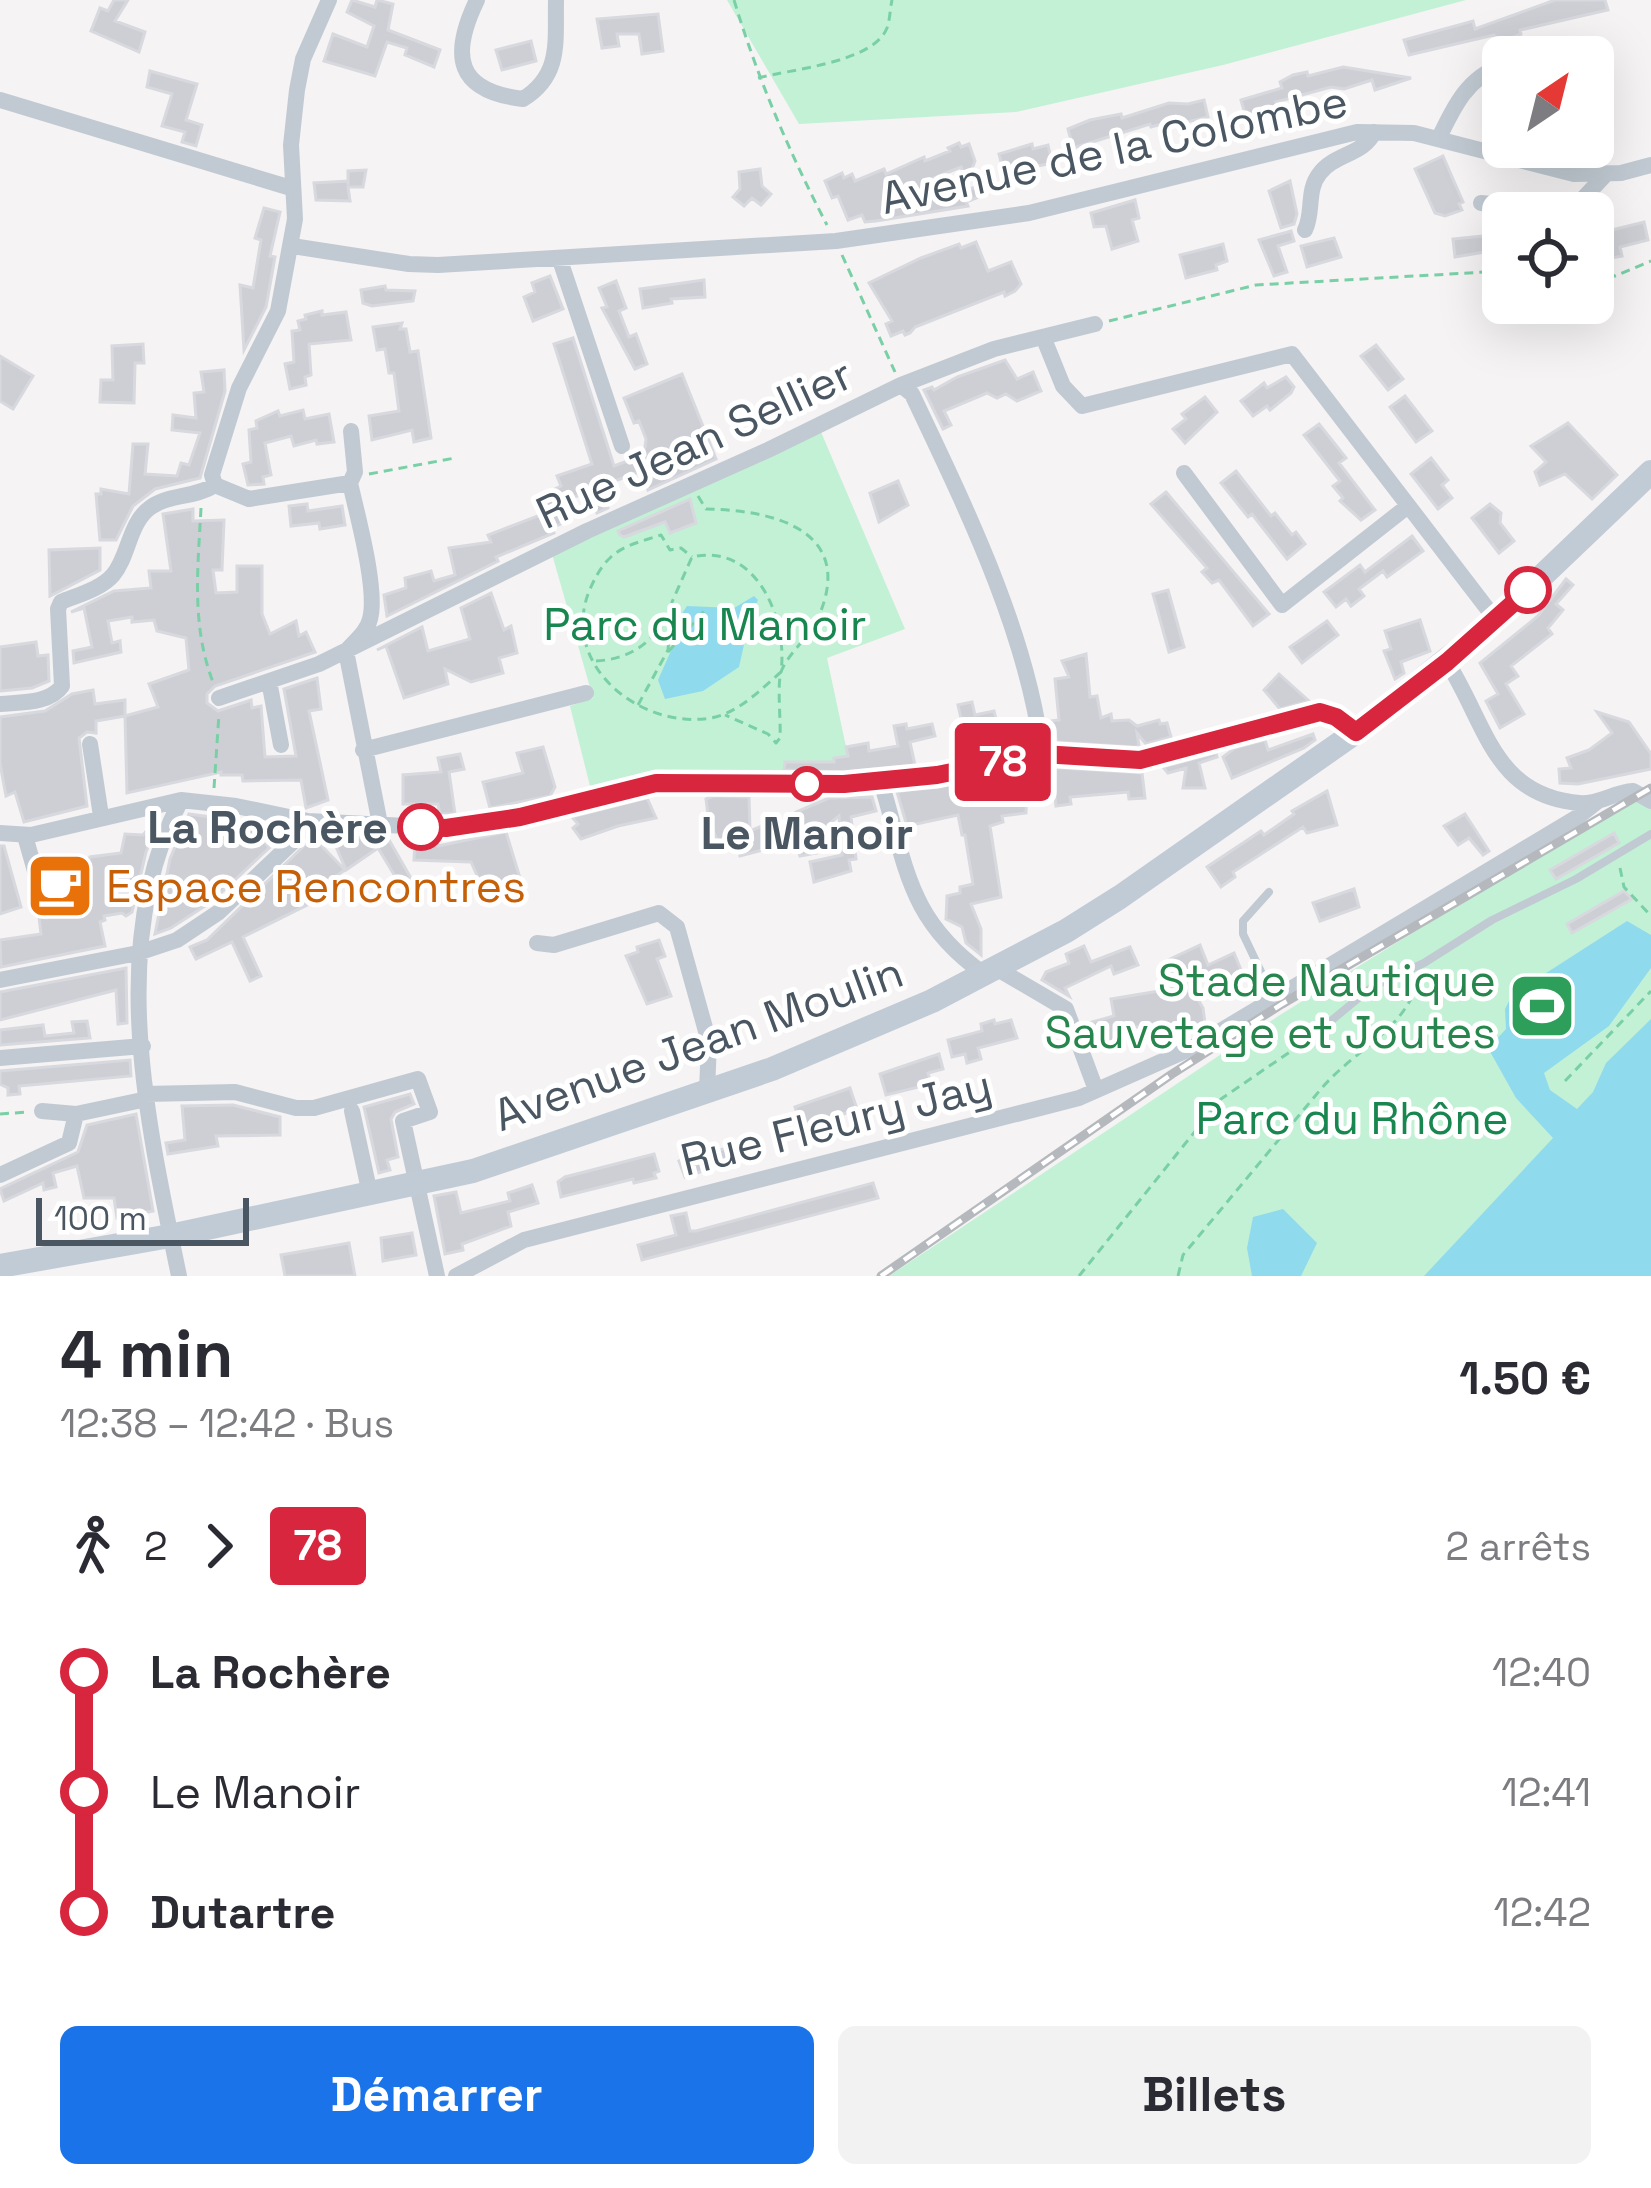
<!DOCTYPE html>
<html lang="fr">
<head>
<meta charset="utf-8">
<style>
	body { margin:0; font-family:"Space Grotesk",sans-serif; background:#f2f2f3; color:#2b2b33; height:100vh; display:flex; flex-direction:column; font-size:45px; white-space:nowrap }
	* { box-sizing:border-box; margin:0 }
	p { font-size:39px; color:#7c7c81 }
	.icon { flex:none; width:66px; height:66px; fill:none; stroke:currentColor; stroke-width:2; stroke-linecap:round; stroke-linejoin:round }
	.map { position:relative; height:1276px; overflow:hidden }
	.details { display:flex; flex-direction:column; background:#fff; flex:1 }
	.details>* { flex:none }
	.badge { padding:0 24px; border-radius:9px; font-size:42px; line-height:78px }
	.needle { width:78px; rotate:35deg }
	.fabs { position:absolute; left:1482px; top:36px; display:grid; gap:24px }
	.fabs a { display:grid; place-items:center; width:132px; height:132px; border-radius:18px; background:#fff; box-shadow:0 12px 48px #0002; font-size:60px }
	.scale { position:absolute; left:36px; bottom:30px; width:213px; box-sizing:border-box; padding-left:12px; border:6px solid #4a5661; border-top:0; font-size:33px; line-height:42px; white-space:nowrap; color:#4a5661; -webkit-text-stroke:9px #fff; paint-order:stroke }
	.map>.badge { position:absolute; translate:-50% -50%; box-shadow:0 0 0 6px #fff }
	.legs { display:flex; align-items:center; gap:18px; height:132px; padding:0 60px; font-size:39px }
	.legs p { margin-inline-start:auto }
	.overview { display:flex; align-items:center; justify-content:space-between; height:204px; padding:0 60px }
	h1 { font-size:66px; font-weight:700; line-height:90px }
	.cta { display:flex; gap:24px; margin-top:auto; padding:24px 60px }
	.cta a { flex:1; height:138px; border-radius:18px; background:#1a73e8; color:#fff; font-size:48px; font-weight:700; line-height:138px; text-align:center }
	.cta a+a { background:#f2f2f3; color:#2b2b33 }
	ul { padding:0 60px; list-style:none }
	li { display:flex; align-items:center; gap:42px; height:120px; font-size:45px }
	li i { display:grid; place-items:center; width:18px; height:100%; margin:0 15px; background:currentColor }
	li i::after { content:''; width:30px; height:30px; margin:-15px; border:9px solid; border-radius:50%; background:#fff }
	li p { margin-inline-start:auto }
	li:first-child i { background:linear-gradient(#0000 50%,currentColor 0) }
	li:last-child i { background:linear-gradient(currentColor 50%,#0000 0) }
	.map>svg:first-child { display:block }
	.green { fill:#c3f1d5 }
	.water { fill:#90daee }
	.building { fill:#cdcfd5; stroke:#d7d9de; stroke-width:3 }
	.lines { fill:none; stroke-linecap:round; stroke-linejoin:round }
	.path { stroke:#7ad0a6; stroke-width:3; stroke-dasharray:9 6; stroke-linecap:butt }
	.service { stroke:#c1cad2; stroke-width:8 }
	.minor { stroke:#c1cad2; stroke-width:16 }
	.secondary { stroke:#c1cbd6; stroke-width:24 }
	.rail-casing { stroke:#b5b8bd; stroke-width:9 }
	.rail { stroke:#fff; stroke-width:4.5; stroke-dasharray:14; stroke-linecap:butt }
	.line-1-casing { stroke:#fff; stroke-width:27 }
	.line-1 { stroke:#d7263d; stroke-width:18 }
	.stop-1-dot { fill:#fff; stroke:#d7263d; stroke-width:6 }
	.labels { text-anchor:middle; stroke-width:10; stroke-linejoin:round; paint-order:stroke }
	.street-label { font-size:45px; fill:#4a5661; stroke:#fff }
	.park-label { font-size:45px; fill:#17864f; stroke:#fff }
	.stop-label { font-size:45px; font-weight:bold; fill:#4a5661; stroke:#fff; text-anchor:end }
	.food-label { font-size:45px; fill:#c56008; stroke:#fff; text-anchor:start }
	.leisure-label { font-size:45px; fill:#27864d; stroke:#fff; text-anchor:end }
</style>
</head>
<body>
<div class="map">
<svg width="1651" height="1276" viewBox="0 0 1651 1276">
	<rect width="100%" height="100%" fill="#f5f3f3"/>
	<path class="green" d="M727,0H1466L1223,65L1016,112L799,124Z
		M821,432L905,629L827,658L848,756L834,759L836,775L763,770L674,773L591,790L570,706L593,698L552,554Z
		M1651,785V1276H889L1280,1015Z"/>
	<path class="water" d="M754,596L758,600L750,618L739,667L703,691L665,699L658,680L674,644L688,627L680,631L679,618L687,606L734,608Z
		M1627,921L1651,935V968L1609,1026L1544,1073L1550,1090L1577,1109L1593,1092L1606,1063L1651,1019V1276H1424L1553,1138L1516,1098L1488,1048L1506,1029L1505,1009L1512,995Z
		M1283,1209L1317,1243L1301,1276H1252L1247,1248L1253,1217Z"/>
	<path class="building" d="M114,0H128L115,21L145,32L139,52L91,31L100,8L108,11Z
		M352,0L375,7L377,0L393,4L388,30L440,50L434,67L405,55L407,48L387,42L375,76L324,61L333,34L367,47L374,26L347,12Z
		M1555,0H1605L1608,10L1520,30L1521,34L1509,39L1511,43L1498,48L1494,35L1409,55L1404,40L1473,21L1475,29Z
		M658,14L663,51L642,54L639,34H617L619,46L602,48L597,19Z
		M531,41L536,61L502,70L496,50Z
		M1343,67L1411,78L1375,90L1372,80L1344,89L1331,87L1276,102L1279,109L1246,118L1241,100L1282,88L1280,82L1293,75L1307,72L1308,76Z
		M150,71L197,84L186,120L202,125L196,146L182,142L185,132L162,126L172,94L147,87Z
		M1204,100L1208,117L1162,128V124L1151,127L1150,124L1073,148L1068,129L1090,120L1121,114L1122,118L1169,103L1188,104Z
		M959,143L961,147L969,144L975,161L967,181L961,167L931,179L940,200L978,186L981,196L966,202L968,206L876,221L865,222L862,215L848,220L838,196L832,198L825,181L842,173L844,178L852,174L855,181L884,169L886,174L924,157L925,161L950,151L948,148Z
		M1032,144L1033,149L1048,145L1052,163L1004,173L999,154Z
		M1443,156L1463,202L1459,204L1462,210L1445,216L1435,213L1415,169Z
		M760,169L762,186L771,194L761,205L752,198L744,206L733,197L740,189L739,172Z
		M366,170L363,187H348L350,201L316,200L314,183L348,181V185V171Z
		M1290,181L1297,214L1294,224L1281,228L1269,191Z
		M1135,200L1139,218L1132,220L1138,241L1112,249L1106,226L1094,227L1091,213Z
		M264,208L280,212L270,256L275,257L266,307L244,350L240,285L253,288L261,240L255,238Z
		M1605,221L1608,231L1644,222L1648,240L1620,247L1622,256L1611,258L1606,245L1593,248V224Z
		M1291,231L1294,241L1278,246L1287,272L1274,276L1259,240Z
		M1503,234V249L1455,257L1453,239Z
		M1334,238L1341,257L1307,267L1301,246Z
		M976,242L988,271L1011,262L1021,284L1015,291L1005,296L1004,292L915,327L910,333L905,335L903,331L891,336L886,324L892,321L869,283L921,258L959,244L961,248Z
		M1223,244L1227,261L1216,265L1217,270L1186,278L1180,255Z
		M550,276L563,309L533,321L524,297L535,292L532,283Z
		M704,280L705,297L671,299L672,303L643,308L640,289Z
		M616,281L626,308L619,311L629,337L636,334L647,364L635,369L602,308L607,307L599,288Z
		M385,286L386,290L415,291L413,301L372,306L363,303L361,290Z
		M322,311V315L346,312L351,340L309,344L311,375L305,377L306,385L290,389L285,364L294,362L292,331L300,330L298,321L306,319L305,315Z
		M402,323L400,329H406L410,352L418,351L431,438L414,442L412,430L372,440L369,416L399,411L394,373H389L385,349L377,350L373,327Z
		M573,338L614,466L644,455L646,439L639,421L634,423L624,398L682,374L716,459L648,490L642,471L601,486L608,508L597,513L590,491L561,502L567,521L552,528L554,533L496,557L498,561L387,616L384,595L406,588L405,578L431,571L434,581L455,575L449,548L491,542L488,535L538,516L547,509L544,494L561,486L557,476L592,464L554,344Z
		M143,344L144,363H135L134,403L100,402L101,380H113L112,346Z
		M1376,345L1403,379L1388,390L1361,356Z
		M0,356L33,376L13,409L0,401Z
		M1005,360L1017,379L1033,372L1041,391L1017,401L1006,394L997,398L987,393L944,411L951,425L943,429L924,390L932,387L934,390L957,377Z
		M224,370L225,391L200,478L155,489L133,506L116,540H100L96,494H101V489L129,494L133,444H148L145,474L177,476L181,463L189,465L200,433L172,430L173,415L196,418L194,393L204,392L201,372Z
		M1286,377L1294,387L1291,393L1270,410L1267,406L1253,416L1241,401L1264,383L1267,388Z
		M1405,396L1432,431L1416,442L1390,407Z
		M1205,397L1217,412L1185,443L1173,429L1186,419L1182,414Z
		M303,410L305,419L329,414L334,442L317,444L316,440L294,446L291,436L265,443L271,475L263,477L264,484L248,485L243,464L251,462L249,430L257,428L256,421L278,411L280,416Z
		M1568,423L1617,475L1592,499L1565,474L1540,485L1535,472L1546,462L1531,446Z
		M1319,424L1346,458L1339,463L1375,510L1361,520L1340,501L1343,498L1333,486L1340,481L1304,435Z
		M1431,458L1448,480L1442,485L1452,498L1438,509L1411,474Z
		M1236,471L1271,516L1275,513L1292,535L1296,532L1305,544L1287,559L1252,514L1248,517L1221,483Z
		M898,481L908,505L879,522L870,493Z
		M1166,492L1269,614L1253,626L1219,580L1212,583L1202,572L1207,568L1151,504Z
		M690,499L696,523L670,533L665,522L624,537L620,535L618,531Z
		M307,504L308,511L342,506L345,525L320,529L319,523L291,526L289,506Z
		M1490,504L1501,513L1500,523L1514,541L1499,553L1472,518Z
		M193,509V521L224,520L222,570H213L216,593L237,592V566H262V614L270,634L296,621L299,636L306,632L315,652L215,686L207,694V703L218,711L251,700L252,708L261,706L265,757L296,756L284,689L317,678L321,709L309,711L328,800L306,808L301,780L243,781L242,775H221V772L127,793L125,716L158,707L149,684L189,670L186,638L157,631L154,620L132,622V617L108,621L112,643L120,641L121,652L74,663L73,651L92,647L84,608L71,612L114,591L151,588L149,571H171L163,514Z
		M1412,536L1423,551L1387,577L1383,571L1359,589L1364,596L1351,606L1346,599L1336,607L1324,592L1360,565L1365,572Z
		M100,548V570L50,596L49,550Z
		M1566,579L1573,585L1556,604L1563,610L1548,628L1552,634L1511,666L1518,676L1506,684L1524,714L1500,728L1486,701L1498,694L1480,663L1538,616Z
		M1168,590L1184,647L1169,652L1153,594Z
		M491,593L504,630L511,626L517,653L499,658L503,673L471,682L445,669L448,684L404,698L386,646L377,650L422,627L428,651L470,639L461,608Z
		M1420,620L1430,651L1401,662L1404,673L1395,679L1384,651L1391,649L1385,631Z
		M1327,621L1338,635L1302,663L1290,647Z
		M36,642L38,656L48,655L49,681L32,688L0,691V647Z
		M1086,654L1090,697L1097,696L1101,718L1111,714L1112,721L1129,720L1137,726L1159,720L1160,724L1167,723L1171,737L1146,744L1137,733L1139,746L1135,747L1057,742L1051,721L1059,720L1055,679L1069,677L1062,661Z
		M1279,674L1309,701L1280,709L1264,690Z
		M93,690L95,704L125,700V716L96,721V733L87,732L79,738L87,806L24,822L15,792L6,796L0,763V717L45,711L72,694Z
		M972,702L975,715L994,711L1003,749L968,750L958,705Z
		M1597,712L1629,722L1651,754V769L1578,784L1560,783L1559,769L1571,768L1567,758L1589,750L1612,733Z
		M906,724L907,729L932,724L935,736L910,742L915,765L843,772L784,770L785,762H834V758L848,756L846,747L868,743L869,751L898,746L894,726Z
		M1313,734L1315,740L1304,748L1232,778L1223,757L1235,748L1265,740L1268,750Z
		M543,747L555,787L550,796L490,808L483,782L523,773L517,753Z
		M1216,753L1217,757L1199,763L1205,788H1183L1186,768L1168,773L1163,767Z
		M460,754L464,769L449,772L455,814H440L438,804H403V775L441,772L438,758Z
		M1043,767L1142,773L1145,798L1129,799L1128,792L1106,794L1070,797L1071,804L1056,806L1054,788L1027,790L1026,813L1002,816L1003,822L990,826L1001,897L971,904L981,929V955L966,943L962,927L946,919L947,896L960,893V887L973,884L965,835H962L958,815L907,826L897,792Z
		M1327,791L1337,825L1307,833L1303,827L1233,872L1235,877L1221,887L1207,867L1261,831L1264,835L1294,814L1292,811Z
		M713,796L749,797L750,831L767,824L770,848L740,856L737,843L720,849L708,816L706,799Z
		M872,797L876,811L851,817L856,859L849,860L851,871L814,882L810,862L842,855L839,816L811,838L816,853L800,856L797,843L805,840L796,812L829,798Z
		M647,798L656,818L618,826L581,839L573,828L578,824L572,817Z
		M189,814L261,824L257,826L258,832L269,848L211,902L171,928L155,934L170,859Z
		M1465,814L1489,851L1483,855L1469,838L1458,845L1444,826Z
		M154,822L157,824L146,852L132,912L126,916L122,913L104,916L105,920L100,922L105,946L1,967L0,940L41,934L39,917L47,918L59,912L54,882L85,868L90,857L121,853L125,834L143,835Z
		M506,832L520,878L496,890L498,895L488,900L471,862L414,860L415,841H437L438,846Z
		M1614,833L1619,843L1556,879L1550,870Z
		M331,835L389,840L412,880L401,886L378,848L346,870Z
		M313,837L345,870L305,897L309,904L243,937L261,976L250,981L232,942L196,959L190,947L207,940Z
		M0,846H4L21,907L0,914Z
		M1354,889L1359,907L1320,921L1313,903Z
		M1624,891L1632,899L1572,933L1567,924Z
		M659,940L665,956L657,959L671,996L647,1004L626,956L638,952L637,947Z
		M1200,945L1208,965L1234,953L1244,977L1222,989L1215,973L1189,984L1203,1008L1205,1023L1171,1038H1159L1158,1027H1123L1127,1040L1093,1046L1085,1024L1114,1016L1111,999L1177,988L1166,961Z
		M1084,946L1091,962L1130,947L1138,965L1114,974L1111,966L1065,988L1069,996L1042,980L1046,972L1069,963L1066,954Z
		M126,968L127,1023L118,1024L116,990L0,1020V992Z
		M994,1020L995,1024L1011,1020L1017,1038L978,1048L981,1059L967,1063L965,1054L952,1057L948,1040L982,1031L981,1024Z
		M87,1021L90,1038L0,1045V1030L43,1025L45,1036L74,1033L72,1022Z
		M939,1054L943,1069L928,1073L931,1084L886,1095L880,1074Z
		M130,1060L131,1076L19,1086L20,1094L8,1095V1088L0,1084V1071Z
		M850,1088L857,1109L802,1129L795,1107Z
		M410,1094L414,1104L395,1112L391,1119L398,1157L387,1160L390,1170L379,1173L364,1107Z
		M233,1105L280,1117V1135L216,1136L218,1146L168,1154L166,1143L185,1140L182,1106Z
		M136,1114L153,1211L117,1218L114,1198H84L77,1166L53,1173L56,1187L44,1190L43,1183L4,1201L0,1189L78,1152L87,1125Z
		M745,1143L750,1155L685,1177L679,1161Z
		M654,1154L659,1171L654,1173L656,1178L634,1183L633,1179L561,1197L558,1182L565,1177Z
		M873,1183L878,1198L642,1260L638,1245L676,1235L671,1216L686,1213L690,1231H696Z
		M532,1185L538,1203L508,1212L511,1226L462,1244L463,1250L445,1254L434,1196L456,1192L461,1213L510,1201L508,1193Z
		M412,1233L416,1255L383,1261L381,1238Z
		M349,1243L355,1276H285L281,1255Z"/>
	<g class="lines">
		<path class="path" d="M734,0C758,79 789,152 827,225
			M758,78C791,69 873,63 887,28C890,20 890,9 892,0
			M842,255L895,372
			M1593,269L1615,276L1651,261
			M1109,321L1256,285L1503,271
			M369,474L455,458
			M698,496L706,509C773,510 857,530 818,618C810,636 786,656 781,672C777,685 781,722 780,738L776,743L768,734L725,715
			M201,508C198,567 191,625 213,682
			M668,652L706,609
			M596,661C631,659 651,643 669,615
			M638,705L668,650L672,602L692,557C757,542 788,620 781,672C761,689 739,713 711,718C640,730 558,664 590,589C595,578 601,566 610,558C623,545 643,541 661,535L670,550L681,548L692,557
			M214,788L219,714
			M1620,868L1624,887L1651,916
			M1565,1081L1651,991
			M0,1114L28,1112
			M1079,1276L1221,1099L1300,1045
			M1178,1276L1183,1255C1229,1200 1275,1144 1321,1089C1356,1048 1402,1033 1419,980"/>
		<path class="service" d="M1269,892L1243,921V934L1273,997
			M1309,1039L1372,987L1424,963L1492,920L1576,879L1651,834"/>
		<path class="minor" d="M477,0C450,56 456,91 523,99C562,75 555,41 556,0
			M1525,57L1559,45L1598,46
			M0,100L291,188
			M1439,138C1454,106 1468,77 1503,65
			M1481,203L1520,207L1579,203L1606,174
			M1305,230C1314,212 1306,190 1320,173C1334,154 1365,154 1374,132
			M292,246L409,264L438,265L836,241L1029,213L1357,132L1414,133L1574,174L1621,173L1651,165
			M560,260L622,446
			M1046,344L1063,386L1082,406L1292,354L1496,620
			M901,385L912,394C964,504 1028,633 1042,754
			M1184,473L1282,605L1408,506
			M350,483L355,472L351,431
			M215,485L212,475L239,388L278,311L295,219L291,145L297,90L303,59L329,0
			M215,485L249,499L350,483C357,514 378,590 370,619C367,632 355,641 346,651L380,824
			M1447,662C1487,725 1493,795 1579,803C1598,805 1614,792 1633,791L1651,801
			M269,681L281,745
			M219,698L319,664L587,531L768,450L901,385L994,349L1095,324
			M0,704C21,702 49,704 62,686L58,609L61,602C78,595 101,589 113,575C129,556 129,522 151,507C169,494 195,498 215,485
			M90,744L101,816
			M363,750L586,693
			M881,782C907,867 907,919 984,974
			M0,833L31,835L181,800L236,806L308,821L446,828L519,817L656,783L844,785L937,775L1042,754L1140,760L1320,712L1336,717L1356,732
			M25,836L45,906
			M537,943L554,945L659,913L677,927L709,1042L707,1091
			M996,968L1066,1009L1096,1090
			M0,980L138,953L177,940L219,912L294,841L308,821
			M0,1058L143,1046
			M146,1094L235,1092L296,1108H314L418,1079L430,1112L403,1121L437,1276
			M42,1111L76,1114
			M352,1111L370,1194
			M0,1175L69,1143L76,1114L147,1099
			M179,1276C148,1125 105,943 181,800
			M456,1276L524,1240L1079,1098L1192,1048L1579,816L1598,801"/>
		<path class="secondary" d="M0,1266L170,1236L473,1171L772,1069L932,1001L1066,931L1120,897L1356,732L1496,620L1651,472"/>
		<g class="rail-casing">
			<path id="rail" d="M881,1276L1172,1074L1282,1004L1651,788"/>
		</g>
		<use href="#rail" class="rail"/>
	</g>
	<g class="lines">
		<g class="line-1-casing">
			<path id="line-1" d="M421,827L446,828L520,817L656,783L844,784L937,775L1042,754L1140,760L1320,712L1336,717L1356,732L1447,662L1528,590"/>
		</g>
		<use href="#line-1" class="line-1"/>
	</g>
	<defs>
		<g id="cafe-square" transform="scale(3.45)"><rect x="-9" y="-9" width="18" height="18" rx="4" fill="#e8710a" stroke="#fff"/><path d="M-5.5-4.5H6V0H3Q3 3.5 0 3.5H-2.5Q-5.5 3.5-5.5 0ZM3-3.2v2h1.7v-2ZM-6 4.5H4V6H-6Z" fill="#fff"/></g>
		<g id="stadium-square" transform="scale(3.45)"><rect x="-9" y="-9" width="18" height="18" rx="4" fill="#2e9e5b" stroke="#fff"/><path d="M0-5a6.5 5 0 1 0 0 10a6.5 5 0 1 0 0-10ZM-3.5-1.8h7v3.6h-7Z" fill="#fff"/></g>
	</defs>
	<g fill-rule="evenodd">
		<use href="#cafe-square" x="60" y="886"/>
		<use href="#stadium-square" x="1542" y="1006"/>
	</g>
	<g class="stop-1-dot">
		<circle cx="1528" cy="590" r="21"/>
		<circle cx="807" cy="784" r="15"/>
		<circle cx="421" cy="827" r="21"/>
	</g>
	<g class="labels">
		<g class="street-label">
			<text transform="translate(1114 149) rotate(-12)" y="16">Avenue de la Colombe</text>
			<text transform="translate(694 443) rotate(-25)" y="16">Rue Jean Sellier</text>
			<text transform="translate(698 1043) rotate(-20)" y="16">Avenue Jean Moulin</text>
			<text transform="translate(836 1122) rotate(-14)" y="16">Rue Fleury Jay</text>
		</g>
		<g class="park-label">
			<text x="705" y="640">Parc du Manoir</text>
			<text x="1352" y="1134">Parc du Rhône</text>
		</g>
		<g class="stop-label">
			<text x="388" y="843">La Rochère</text>
			<text x="807" y="849" text-anchor="middle">Le Manoir</text>
		</g>
		<g class="food-label">
			<text x="106" y="902">Espace Rencontres</text>
		</g>
		<g class="leisure-label">
			<text x="1496" y="996">Stade Nautique<tspan x="1496" dy="52">Sauvetage et Joutes</tspan></text>
		</g>
	</g>
</svg>
<div class="fabs">
<a><svg class="needle" viewBox="-14 -14 28 28"><path d="M0-13l5 13h-10z" fill="#e53935"/><path d="M0 13l5-13h-10z" fill="#7c7c81"/></svg></a>
<a><svg class="icon" aria-label="locate" viewBox="0 0 24 24"><circle cx="12" cy="12" r="6"/><path d="M12 2v4M12 18v4M2 12h4M18 12h4"/></svg></a>
</div>
<div class="scale">100 m</div>
<b class="badge" style="left:1003px;top:762px;background:#d7263d;color:#fff">78</b>
</div>
<section class="details">
<div class="overview"><div><h1>4 min</h1><p>12:38 – 12:42 · Bus</p></div><b>1.50 €</b></div>
<div class="legs"><svg class="icon" aria-label="walk" viewBox="0 0 24 24"><circle cx="13" cy="4" r="2"/><path d="M13 8l-2 6 4 7M11 14l-3 7M7 12l3-4h3l4 4"/></svg>2<svg class="icon" aria-label="forward" viewBox="0 0 24 24"><path d="M9 5l7 7-7 7"/></svg><b class="badge" style="background:#d7263d;color:#fff">78</b><p>2 arrêts</p></div>
<ul>
<li><i style="color:#d7263d"></i><b>La Rochère</b><p>12:40</p></li>
<li><i style="color:#d7263d"></i><span>Le Manoir</span><p>12:41</p></li>
<li><i style="color:#d7263d"></i><b>Dutartre</b><p>12:42</p></li>
</ul>
<div class="cta"><a>Démarrer</a><a>Billets</a></div>
</section>
</body>
</html>
